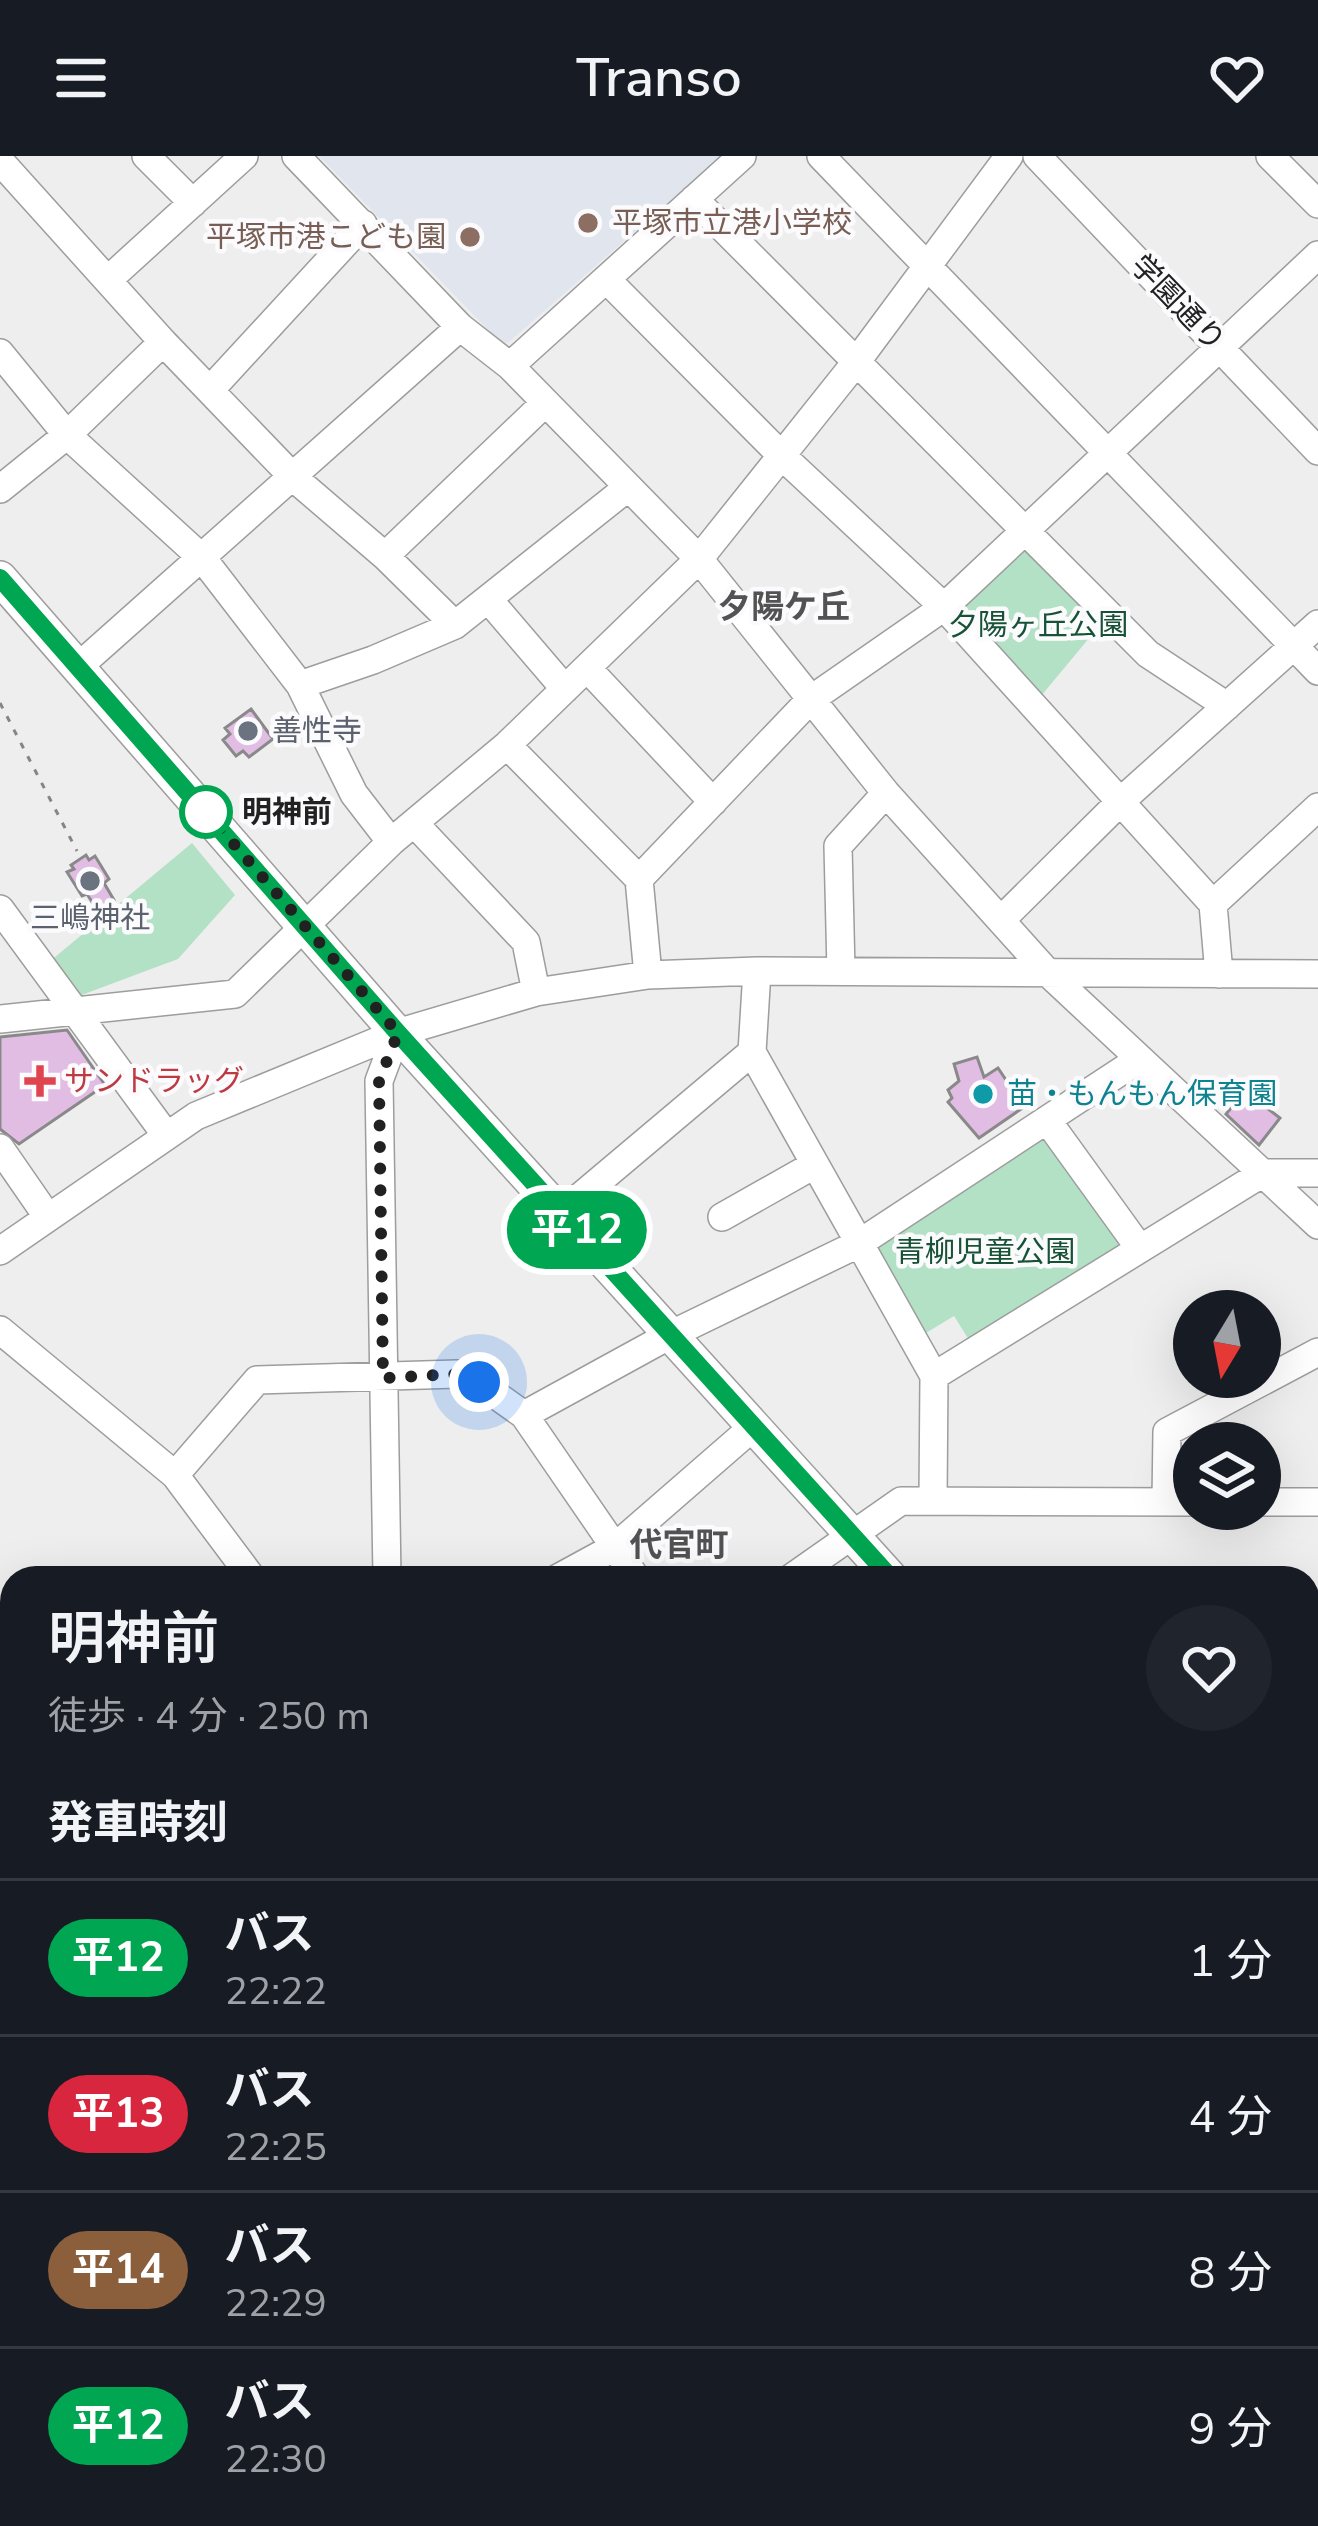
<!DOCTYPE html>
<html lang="ja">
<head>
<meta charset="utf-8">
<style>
	body { margin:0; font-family:"Nunito Sans","Noto Sans JP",sans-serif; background:#20242c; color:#f1f3f6; height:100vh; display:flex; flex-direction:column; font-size:45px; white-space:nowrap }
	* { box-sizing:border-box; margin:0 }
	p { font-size:39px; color:#9ea1a6 }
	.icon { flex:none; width:66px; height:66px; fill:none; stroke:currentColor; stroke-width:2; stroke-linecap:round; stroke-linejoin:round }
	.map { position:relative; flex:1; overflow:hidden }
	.details { position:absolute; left:0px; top:1410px; width:1320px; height:960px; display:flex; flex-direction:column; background:#171b24; border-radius:36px 36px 0 0; box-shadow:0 12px 48px #0002 }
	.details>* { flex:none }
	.badge { padding:0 24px; border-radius:39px; font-size:42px; line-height:78px }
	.needle { width:78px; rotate:190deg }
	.tools { position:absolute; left:1173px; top:1134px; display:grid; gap:24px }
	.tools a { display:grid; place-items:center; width:108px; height:108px; border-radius:50%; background:#171b24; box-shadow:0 12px 48px #0002; font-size:60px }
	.you { position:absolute; width:60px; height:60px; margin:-30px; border:9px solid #fff; border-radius:50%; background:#1a73e8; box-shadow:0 0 0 18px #1a73e833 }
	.map>.badge { position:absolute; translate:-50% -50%; box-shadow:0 0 0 6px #fff }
	h2 { padding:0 48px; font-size:45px; line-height:108px }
	.round { display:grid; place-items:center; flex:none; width:126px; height:126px; border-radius:63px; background:#20242c }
	.head { display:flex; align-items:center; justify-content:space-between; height:204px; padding:0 48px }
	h1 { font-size:57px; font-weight:600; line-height:90px }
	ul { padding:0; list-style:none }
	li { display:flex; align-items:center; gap:36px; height:156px; padding:0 48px; border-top:3px solid #363941 }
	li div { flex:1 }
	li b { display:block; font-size:45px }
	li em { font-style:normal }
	li .badge { min-width:132px; font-weight:700; text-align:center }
	header { display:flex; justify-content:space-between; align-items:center; height:156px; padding:0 48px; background:#171b24; font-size:54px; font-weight:600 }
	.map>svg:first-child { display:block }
	.built { fill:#e1e5ed }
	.green { fill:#b3e1c5 }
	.building { fill:#e1bde4; stroke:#8a898a; stroke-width:3 }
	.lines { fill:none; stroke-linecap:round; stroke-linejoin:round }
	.minor-casing { stroke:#9d9d9e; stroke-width:30 }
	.major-casing { stroke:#9d9d9e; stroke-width:36 }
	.path { stroke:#858585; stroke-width:3; stroke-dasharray:6 9; stroke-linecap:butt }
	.minor { stroke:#fff; stroke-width:27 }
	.major { stroke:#fff; stroke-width:33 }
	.rail { stroke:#727273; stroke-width:6; stroke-dasharray:18 9; stroke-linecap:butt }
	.line-casing { stroke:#fff; stroke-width:27 }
	.line { stroke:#00a651; stroke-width:18 }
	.walk { stroke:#212121; stroke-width:12; stroke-dasharray:0 21.6 }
	.education-dot { fill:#8d6e63; stroke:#fbfbfd; stroke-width:4.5 }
	.worship-dot { fill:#6b7280; stroke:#fbfbfd; stroke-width:4.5 }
	.stop-dot { fill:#fff; stroke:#00a651; stroke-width:6 }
	.health-dot { fill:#e0444e; stroke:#fbfbfd; stroke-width:4.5 }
	.culture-dot { fill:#0f9aa8; stroke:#fbfbfd; stroke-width:4.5 }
	.labels { text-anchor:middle; stroke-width:9; stroke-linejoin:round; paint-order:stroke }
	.education-label { font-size:30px; fill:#785e54; stroke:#fbfbfd; text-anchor:start }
	.street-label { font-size:30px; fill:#212121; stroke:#fbfbfd }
	.park-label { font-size:30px; fill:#185236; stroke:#fbfbfd }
	.worship-label { font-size:30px; fill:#5b616d; stroke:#fbfbfd; text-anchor:start }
	.stop-label { font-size:30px; font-weight:bold; fill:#212121; stroke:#fbfbfd; text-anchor:start }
	.health-label { font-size:30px; fill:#be3a42; stroke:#fbfbfd; text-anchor:start }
	.culture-label { font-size:30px; fill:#0d838f; stroke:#fbfbfd; text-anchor:start }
	.neighbourhood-label { font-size:33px; font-weight:bold; fill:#525253; stroke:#fbfbfd }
</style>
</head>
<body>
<header><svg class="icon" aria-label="menu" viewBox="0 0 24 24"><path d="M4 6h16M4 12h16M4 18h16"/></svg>Transo<svg class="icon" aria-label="heart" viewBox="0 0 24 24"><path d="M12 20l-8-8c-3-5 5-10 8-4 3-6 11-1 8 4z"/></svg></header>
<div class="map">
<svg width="1318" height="2370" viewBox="0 0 1318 2370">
	<rect width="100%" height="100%" fill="#eeeeef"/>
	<path class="built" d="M319,0H721L508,187H501Z
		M1318,1925V2091L1308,2092V1927Z
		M12,2037V2143H0V2038Z"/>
	<path class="green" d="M1028,391L1100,469L1041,540L959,449Z
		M192,687L235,739L178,803L79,840L49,806Z
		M1042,979L1122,1089L971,1187L954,1160L921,1180L874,1092Z
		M40,2358H210L211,2362L178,2370H41Z"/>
	<path class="building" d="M251,553L273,583L249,601L243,595L236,600L223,584L230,578L225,572Z
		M86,699L89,704L95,700L109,723L104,727L114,744L97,754L87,738L82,740L67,716L74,713L71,709Z
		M67,874L105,929L19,988L0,973V881Z
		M977,901L984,921L998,912L1024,951L979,982L948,946L952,942L948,934L959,925L954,908Z
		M1245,935L1280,962L1259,989L1226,958Z"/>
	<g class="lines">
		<g class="minor-casing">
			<path id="minor" d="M146,0L193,47
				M296,0L460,171L510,210L699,403L886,637L1048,817L1318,1069
				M821,0L1318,515
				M1037,0L1318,295
				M1270,0L1318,48
				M0,5L163,186L294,322L385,400L455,469
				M694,43L1148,498L1227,550
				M109,123L244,0
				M606,123L782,300L944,451L1213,748L1219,818
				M0,197L67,279L203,403L300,529L354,638L391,686
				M510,210L742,0
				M211,233L363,68
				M0,333L67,279L163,186
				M385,400L545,247
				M488,443L565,533
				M78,511L460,171
				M587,512L713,646
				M300,529L373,504L455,469L627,332
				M507,589L639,723
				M414,667L526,786L536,836
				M1213,748L1318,651
				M0,753L166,979
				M1001,764L1121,645L1318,468
				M757,815L752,896L934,1220
				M841,815L838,690L886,637
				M648,819L639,723L810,544L944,451L1318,99
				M0,863L235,838L391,686L507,589L699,403L857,205L1009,0
				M1047,964L1138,1090
				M0,992L47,1060
				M562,1056L752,896
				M722,1061L814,1009
				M0,1095L196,960L397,877L536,836L648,819L757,815L1318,818
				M0,1174L175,1319L252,1422
				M524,1259L670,1179L858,1088L1138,904
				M175,1319L257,1224L457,1218L479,1227L524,1259L636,1422
				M933,1343L934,1220L1263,1017H1318
				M1166,1345L1167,1276L1318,1196
				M1260,1346H1318
				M387,1422L379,925L397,877
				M558,1422L615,1391L753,1271
				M791,1422L901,1345L1194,1346
				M1308,1508H1318
				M0,1617L12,1612
				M1308,1807L1318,1816
				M1308,2114H1318
				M0,2149L12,2148
				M0,2249L12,2248
				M1308,2254L1318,2253
				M33,2358L34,2370
				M523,2358L524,2370
				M679,2358V2370
				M1186,2358L1233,2370
				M229,2370L268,2358
				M373,2370V2358
				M1027,2370V2358"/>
		</g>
		<g class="major-casing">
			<path id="major" d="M0,422L397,877L891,1422
				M1308,1655H1318"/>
		</g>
		<path class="path" d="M0,547L77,695
			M1256,2360L1293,2370"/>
		<use href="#minor" class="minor"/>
		<use href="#major" class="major"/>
		<path class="rail" d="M1308,1958L1318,1957
			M1308,2004H1318
			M1308,2032L1318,2031
			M0,2049H12
			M0,2082L12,2080
			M0,2119H12"/>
	</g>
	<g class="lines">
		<g class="line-casing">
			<path id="line" d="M0,422L398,877L891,1422"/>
		</g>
		<use href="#line" class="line"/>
		<path class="walk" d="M206,656L398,877L379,925L383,1222L457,1218L479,1226"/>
	</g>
	<g class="education-dot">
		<circle cx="588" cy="67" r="12"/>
		<circle cx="470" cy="81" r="12"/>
	</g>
	<g class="worship-dot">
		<circle cx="248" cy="575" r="12"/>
		<circle cx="90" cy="725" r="12"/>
	</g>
	<circle class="stop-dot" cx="206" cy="656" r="24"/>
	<path class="health-dot" d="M34 907h12v12h12v12h-12v12h-12v-12h-12v-12h12z"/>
	<circle class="culture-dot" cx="983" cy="938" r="12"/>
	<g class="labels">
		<g class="education-label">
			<text x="612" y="77">平塚市立港小学校</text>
			<text x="446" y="91" text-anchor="end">平塚市港こども園</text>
		</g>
		<g class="street-label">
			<text transform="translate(1178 147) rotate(46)" y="10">学園通り</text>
		</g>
		<g class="park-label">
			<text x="1038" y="479">夕陽ヶ丘公園</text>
			<text x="985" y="1106">青柳児童公園</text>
		</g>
		<g class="worship-label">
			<text x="272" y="585">善性寺</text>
			<text x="90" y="772" text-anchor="middle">三嶋神社</text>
		</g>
		<g class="stop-label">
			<text x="242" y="666">明神前</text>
		</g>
		<g class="health-label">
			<text x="64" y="935">サンドラッグ</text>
		</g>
		<g class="culture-label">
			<text x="1007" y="948">苗・もんもん保育園</text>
		</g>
		<g class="neighbourhood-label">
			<text x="784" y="462">夕陽ケ丘</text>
			<text x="679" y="1400">代官町</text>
		</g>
	</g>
</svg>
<div class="tools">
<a><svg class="needle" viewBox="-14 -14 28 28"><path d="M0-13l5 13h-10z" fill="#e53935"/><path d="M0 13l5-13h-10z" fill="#9ea1a6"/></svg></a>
<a><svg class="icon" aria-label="layers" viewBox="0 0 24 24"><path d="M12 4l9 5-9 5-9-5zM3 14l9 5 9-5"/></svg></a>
</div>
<div class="you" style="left:479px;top:1226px"></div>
<b class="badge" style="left:577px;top:1074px;background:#00a651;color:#fff">平12</b>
<section class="details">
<div class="head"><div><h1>明神前</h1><p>徒歩 · 4 分 · 250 m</p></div><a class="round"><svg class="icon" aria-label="heart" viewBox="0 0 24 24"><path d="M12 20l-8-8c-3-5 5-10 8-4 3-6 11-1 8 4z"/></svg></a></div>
<h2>発車時刻</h2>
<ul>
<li><span class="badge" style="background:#00a651;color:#fff">平12</span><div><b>バス</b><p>22:22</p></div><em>1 分</em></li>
<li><span class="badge" style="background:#d7263d;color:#fff">平13</span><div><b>バス</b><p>22:25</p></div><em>4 分</em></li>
<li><span class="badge" style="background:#8b5e3c;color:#fff">平14</span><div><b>バス</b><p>22:29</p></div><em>8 分</em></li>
<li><span class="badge" style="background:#00a651;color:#fff">平12</span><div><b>バス</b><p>22:30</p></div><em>9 分</em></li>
</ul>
</section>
</div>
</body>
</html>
